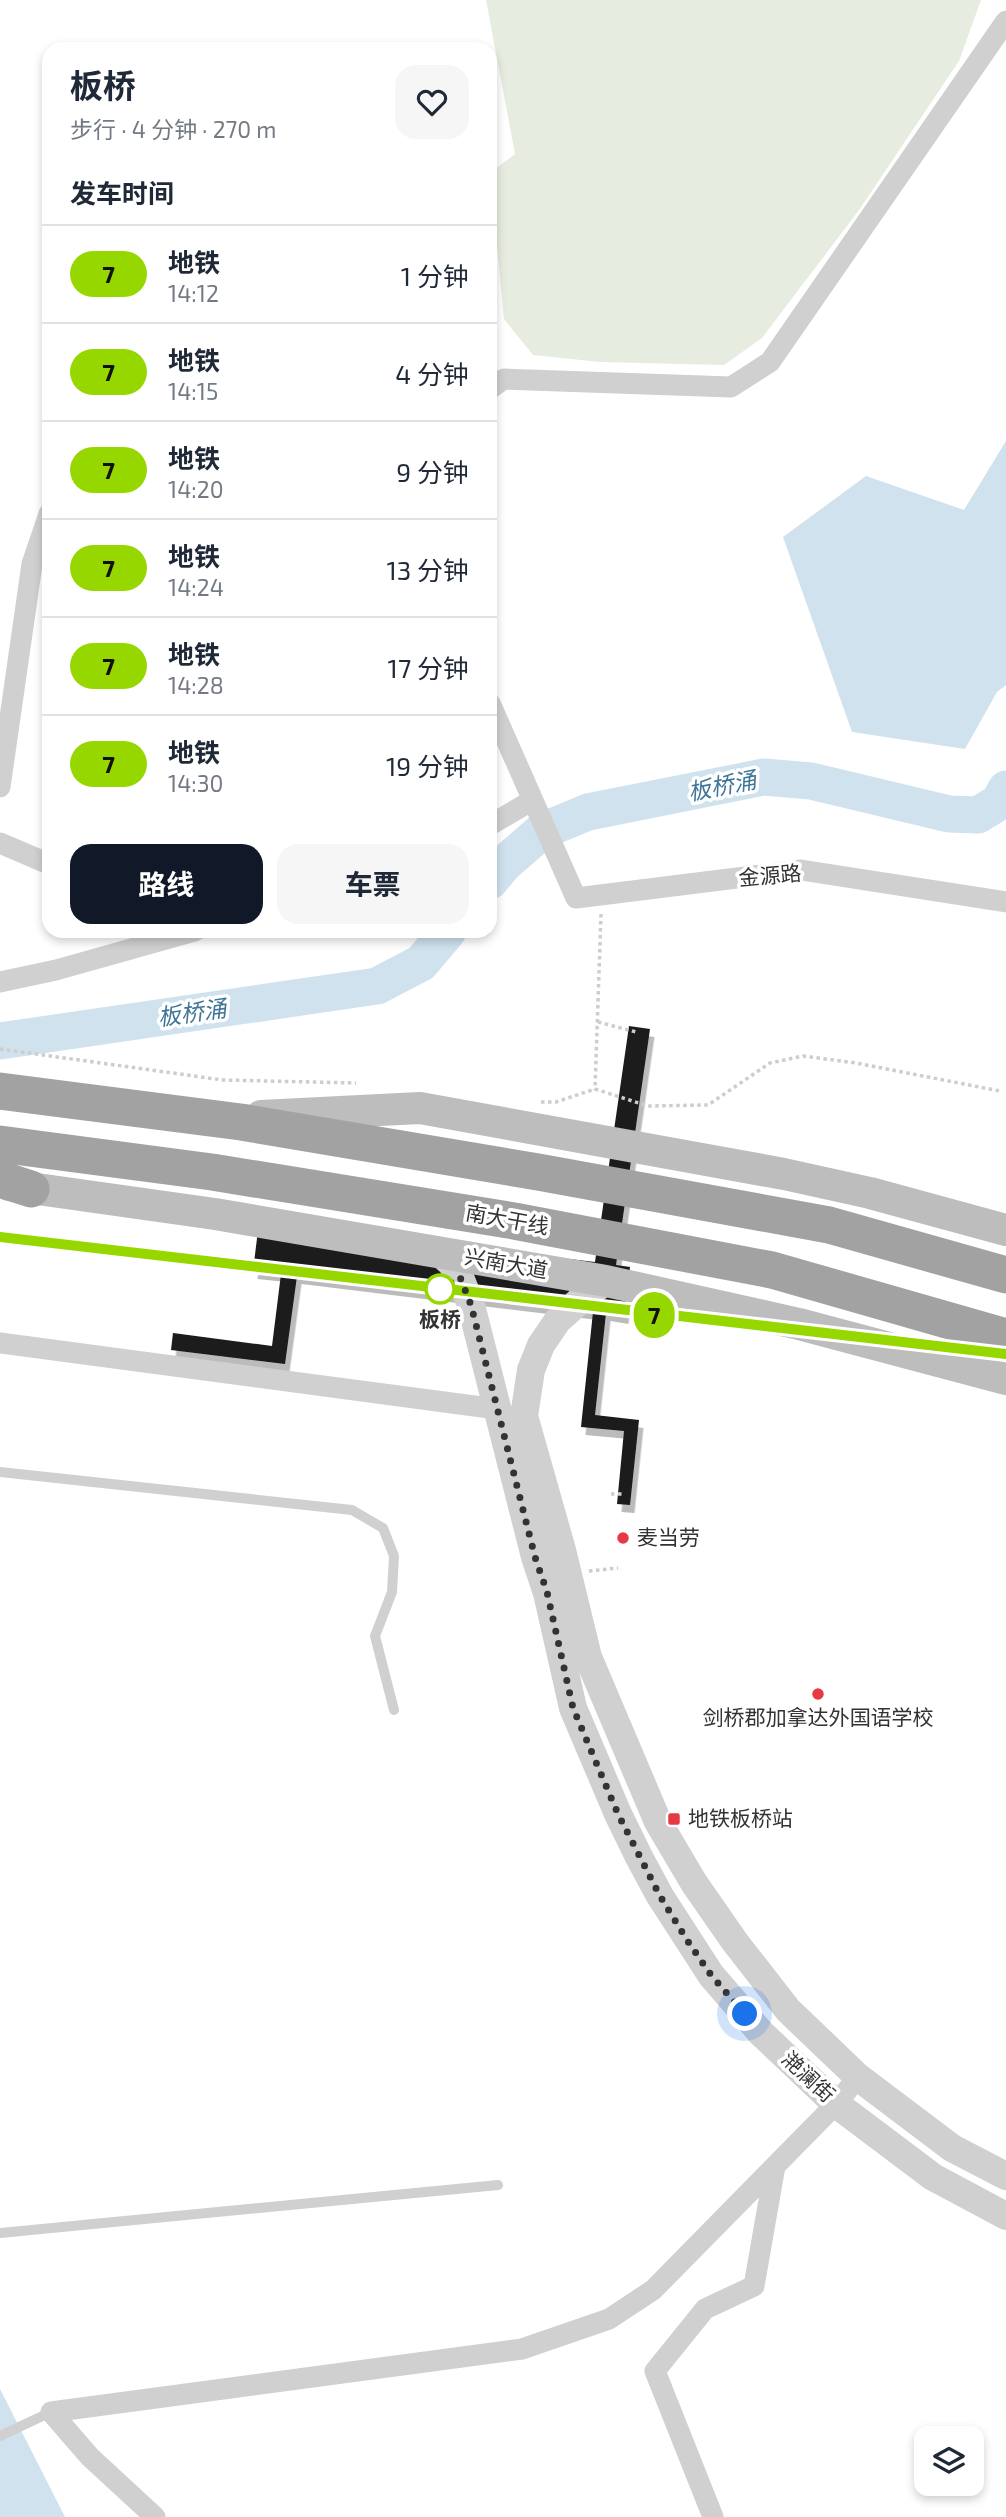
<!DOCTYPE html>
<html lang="zh">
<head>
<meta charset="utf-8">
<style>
	body { margin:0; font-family:"Exo 2","Noto Sans SC",sans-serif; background:#f6f6f7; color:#1f2937; height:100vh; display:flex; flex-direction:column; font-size:26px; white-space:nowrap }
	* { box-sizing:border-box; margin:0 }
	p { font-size:23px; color:#747a83 }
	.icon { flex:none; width:38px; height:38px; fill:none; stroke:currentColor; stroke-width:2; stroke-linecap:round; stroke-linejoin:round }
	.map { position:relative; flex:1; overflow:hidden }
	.sheet { position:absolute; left:42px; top:42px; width:455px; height:896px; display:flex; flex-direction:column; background:#fff; border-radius:21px; box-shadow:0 4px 10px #0003 }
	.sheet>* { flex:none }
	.badge { padding:0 14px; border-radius:23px; font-size:24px; line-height:46px }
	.controls { position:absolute; left:914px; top:2426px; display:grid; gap:14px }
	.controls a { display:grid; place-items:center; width:70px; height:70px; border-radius:14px; background:#fff; box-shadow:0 4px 10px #0003; font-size:35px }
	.you { position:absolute; width:35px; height:35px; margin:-18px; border:5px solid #fff; border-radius:50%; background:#1a73e8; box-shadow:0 0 0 10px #1a73e833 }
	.map>.badge { position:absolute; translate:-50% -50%; box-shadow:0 0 0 4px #fff }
	h2 { padding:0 28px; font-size:26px; line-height:63px }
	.round { display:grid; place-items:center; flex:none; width:74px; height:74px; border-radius:21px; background:#f6f6f7 }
	.summary { display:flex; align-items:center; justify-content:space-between; height:119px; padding:0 28px }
	h1 { font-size:33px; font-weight:700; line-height:52px }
	.cta { display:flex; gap:14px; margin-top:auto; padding:14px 28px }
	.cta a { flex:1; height:80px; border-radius:21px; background:#111827; color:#fff; font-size:28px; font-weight:700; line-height:80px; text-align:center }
	.cta a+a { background:#f6f6f7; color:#1f2937 }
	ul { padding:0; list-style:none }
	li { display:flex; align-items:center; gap:21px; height:98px; padding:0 28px; border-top:2px solid #e0e1e3 }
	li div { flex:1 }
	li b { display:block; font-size:26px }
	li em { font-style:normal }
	li .badge { min-width:77px; font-weight:700; text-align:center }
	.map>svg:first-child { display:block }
	.green { fill:#e6ecdf }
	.water { fill:#cfe2ee }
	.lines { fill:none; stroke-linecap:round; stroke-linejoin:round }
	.river { stroke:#cfe2ee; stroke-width:37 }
	.building { fill:#1a1a1a; filter:url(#shadow) }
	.path { stroke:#cdcdcd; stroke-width:3.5; stroke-dasharray:3.5 3.5; stroke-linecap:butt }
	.service { stroke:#d0d0d0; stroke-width:10 }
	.minor { stroke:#d0d0d0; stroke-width:21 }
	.tertiary { stroke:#d0d0d0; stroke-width:28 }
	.secondary { stroke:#bdbdbd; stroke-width:32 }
	.trunk { stroke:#a2a2a2; stroke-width:37 }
	.line-casing { stroke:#fff; stroke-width:16 }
	.line { stroke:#97d700; stroke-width:10 }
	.walk { stroke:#333; stroke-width:7; stroke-dasharray:0 12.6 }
	.stop-dot { fill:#fff; stroke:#97d700; stroke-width:3.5 }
	.poi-dot { fill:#e63946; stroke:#fff; stroke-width:2.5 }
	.labels { text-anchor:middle; stroke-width:7; stroke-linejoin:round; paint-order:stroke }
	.street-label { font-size:21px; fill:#333; stroke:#fff }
	.stop-label { font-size:21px; font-weight:bold; fill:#333; stroke:#fff }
	.poi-label { font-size:21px; fill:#333; stroke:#fff; text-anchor:start }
	.water-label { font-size:23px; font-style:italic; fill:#3f7597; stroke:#fff }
</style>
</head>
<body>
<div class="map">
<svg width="1006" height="2517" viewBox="0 0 1006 2517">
	<defs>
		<filter id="shadow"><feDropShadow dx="4.5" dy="8" stdDeviation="0" flood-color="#0004"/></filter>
	</defs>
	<rect width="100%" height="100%" fill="#fff"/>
	<path class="green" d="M486,0H981L959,61L859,210L762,338L724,365L600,362L533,355L504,319L490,173L515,154Z"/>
	<path class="water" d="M1006,441V685L997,692L965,749L852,732L783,537L866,476L964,510Z
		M0,2389L65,2517H0Z"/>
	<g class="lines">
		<path class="river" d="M490,881L504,864L542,831L588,812L764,777L811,781L949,814L978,815L999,802L1006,789
			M0,1041L377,986L421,963L448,931"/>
	</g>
	<path class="building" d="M629,1026L650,1029L616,1265L630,1267L624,1316L606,1313L595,1415L639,1420L630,1505L617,1504L624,1431L581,1427L593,1312L297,1276L285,1364L171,1350L173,1333L272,1346L281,1274L253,1271L259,1222L595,1262Z"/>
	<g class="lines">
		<path class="path" d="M601,914L595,1089L648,1106L708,1105L770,1063L803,1056L856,1063L1000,1091
			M598,1022L636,1032
			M0,1049L223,1080L356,1083
			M541,1102H556L595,1089
			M611,1494H625
			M589,1571L618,1568"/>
		<path class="service" d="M0,1472L352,1510L383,1528L394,1556L392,1592L375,1636L394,1710
			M0,2233L498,2185
			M0,2436L51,2412"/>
		<path class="minor" d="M490,389L504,379L731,387L770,362L1006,21
			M490,703L576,898L801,870L1006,902
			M0,787L32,564L49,514
			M490,825L531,801
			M0,843L49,864
			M0,982L56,970L195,931
			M0,1343L497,1409
			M51,2412L522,2349L609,2319L653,2290L836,2104L858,2077
			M51,2412L90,2457L155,2517
			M713,2517L655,2371L705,2309L754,2286L775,2166"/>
		<path class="tertiary" d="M439,1252L451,1263L460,1277L471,1305L535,1557L547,1593L573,1708L618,1814L639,1857L660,1896L711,1975L761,2033L836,2104L933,2177L1006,2216
			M606,1281L585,1296L558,1320L541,1345L531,1370L524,1416L562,1550L588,1657L658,1822L694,1883L735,1942L788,2010L858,2077L952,2148L1006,2176"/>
		<path class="secondary" d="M261,1116L420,1108L784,1174L870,1193L1006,1230
			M9,1185L215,1214L606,1281L799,1324L1006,1379"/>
		<path class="trunk" d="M0,1091L241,1122L538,1172L829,1225L1006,1275
			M0,1144L212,1172L514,1221L772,1270L1006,1337
			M0,1179L31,1189"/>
	</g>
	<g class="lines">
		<g class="line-casing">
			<path id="line" d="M0,1237L1006,1354"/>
		</g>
		<use href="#line" class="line"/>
		<path class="walk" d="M440,1289L460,1277L471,1305L535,1557L547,1592L573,1708L618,1814L660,1896L687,1940L711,1975L745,2014"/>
	</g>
	<circle class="stop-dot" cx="440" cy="1289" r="14"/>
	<g class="poi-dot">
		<circle cx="623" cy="1538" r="7"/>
		<circle cx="818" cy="1694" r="7"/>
		<rect x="667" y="1812" width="14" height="14" rx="3.5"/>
	</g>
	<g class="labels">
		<g class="street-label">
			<text transform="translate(770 876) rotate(-5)" y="7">金源路</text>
			<text transform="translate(507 1220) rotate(10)" y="7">南大干线</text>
			<text transform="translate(506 1264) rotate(10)" y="7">兴南大道</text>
			<text transform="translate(808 2077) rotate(43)" y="7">滟澜街</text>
		</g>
		<g class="stop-label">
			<text x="440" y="1327">板桥</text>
		</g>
		<g class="poi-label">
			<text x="637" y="1545">麦当劳</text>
			<text x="818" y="1725" text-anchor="middle">剑桥郡加拿达外国语学校</text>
			<text x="688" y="1826">地铁板桥站</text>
		</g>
		<g class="water-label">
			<text transform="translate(722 786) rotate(-11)" y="8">板桥涌</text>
			<text transform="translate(192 1013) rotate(-8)" y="8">板桥涌</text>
		</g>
	</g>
</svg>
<div class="controls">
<a><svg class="icon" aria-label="layers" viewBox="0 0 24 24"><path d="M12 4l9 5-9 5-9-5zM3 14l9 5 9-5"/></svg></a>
</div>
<div class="you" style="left:745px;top:2014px"></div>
<b class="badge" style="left:654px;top:1315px;background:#97d700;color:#111">7</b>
<section class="sheet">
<div class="summary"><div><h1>板桥</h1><p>步行 · 4 分钟 · 270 m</p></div><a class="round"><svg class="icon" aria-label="heart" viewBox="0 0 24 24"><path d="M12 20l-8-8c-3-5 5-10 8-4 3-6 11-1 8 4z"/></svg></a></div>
<h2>发车时间</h2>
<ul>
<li><span class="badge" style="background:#97d700;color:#111">7</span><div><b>地铁</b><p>14:12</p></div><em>1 分钟</em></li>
<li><span class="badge" style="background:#97d700;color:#111">7</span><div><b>地铁</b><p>14:15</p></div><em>4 分钟</em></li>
<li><span class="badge" style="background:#97d700;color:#111">7</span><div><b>地铁</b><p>14:20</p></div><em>9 分钟</em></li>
<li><span class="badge" style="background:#97d700;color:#111">7</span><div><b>地铁</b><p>14:24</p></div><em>13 分钟</em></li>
<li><span class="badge" style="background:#97d700;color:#111">7</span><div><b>地铁</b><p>14:28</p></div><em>17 分钟</em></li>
<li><span class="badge" style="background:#97d700;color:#111">7</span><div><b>地铁</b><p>14:30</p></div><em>19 分钟</em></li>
</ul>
<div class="cta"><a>路线</a><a>车票</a></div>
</section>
</div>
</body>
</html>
